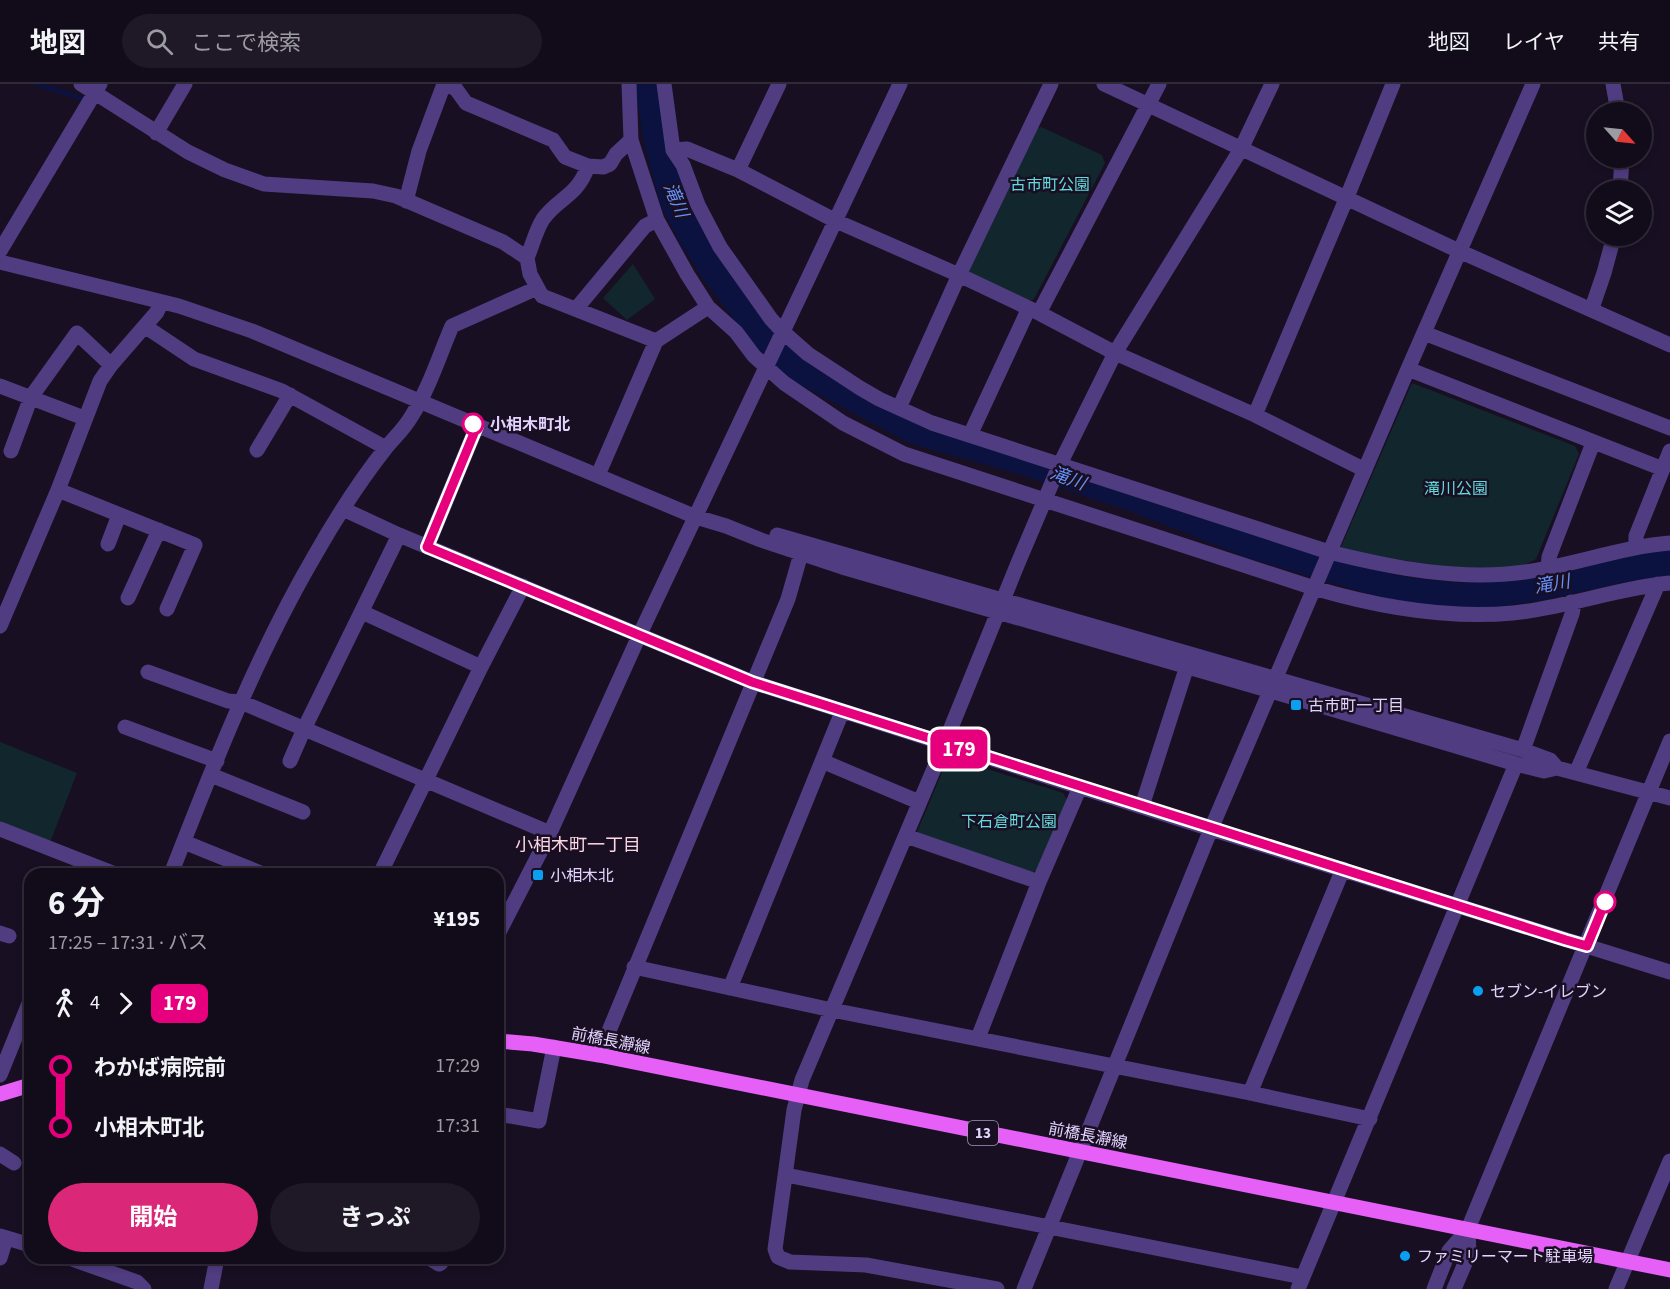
<!DOCTYPE html>
<html lang="ja">
<head>
<meta charset="utf-8">
<style>
	body { margin:0; font-family:"Source Sans 3","Noto Sans JP",sans-serif; background:#1f1927; color:#f1f3f6; height:100vh; display:flex; flex-direction:column; font-size:22px; white-space:nowrap }
	* { box-sizing:border-box; margin:0 }
	p { font-size:20px; color:#9c9ba2 }
	.icon { flex:none; width:33px; height:33px; fill:none; stroke:currentColor; stroke-width:2; stroke-linecap:round; stroke-linejoin:round }
	.map { position:relative; flex:1; overflow:hidden }
	.panel { position:absolute; left:24px; top:784px; width:480px; height:396px; display:flex; flex-direction:column; background:#120b1a; border-radius:18px; box-shadow:0 3px 9px #0003,0 0 0 2px #312b39 }
	.panel>* { flex:none }
	.badge { padding:0 12px; border-radius:9px; font-size:21px; line-height:39px }
	.needle { width:39px; rotate:117deg }
	.tools { position:absolute; left:1586px; top:18px; display:grid; gap:12px }
	.tools a { display:grid; place-items:center; width:66px; height:66px; border-radius:50%; background:#120b1a; box-shadow:0 3px 9px #0003,0 0 0 2px #312b39; font-size:30px }
	.map>.badge { position:absolute; translate:-50% -50%; box-shadow:0 0 0 3px #fff }
	.legs { display:flex; align-items:center; gap:9px; height:66px; padding:0 24px; font-size:20px }
	.legs p { margin-inline-start:auto }
	.summary { display:flex; align-items:center; justify-content:space-between; height:102px; padding:0 24px }
	h1 { font-size:33px; font-weight:700; line-height:45px }
	.button { display:flex; gap:12px; margin-top:auto; padding:12px 24px }
	.button a { flex:1; height:69px; border-radius:36px; background:#db2777; color:#fff; font-size:24px; font-weight:700; line-height:69px; text-align:center }
	.button a+a { background:#1f1927; color:#f1f3f6 }
	ul { padding:0 24px; list-style:none }
	li { display:flex; align-items:center; gap:21px; height:60px; font-size:22px }
	li i { display:grid; place-items:center; width:9px; height:100%; margin:0 8px; background:currentColor }
	li i::after { content:''; width:15px; height:15px; margin:-8px; border:4px solid; border-radius:50%; background:#120b1a }
	li p { margin-inline-start:auto }
	li:first-child i { background:linear-gradient(#0000 50%,currentColor 0) }
	li:last-child i { background:linear-gradient(currentColor 50%,#0000 0) }
	header { display:flex; align-items:center; gap:36px; box-sizing:border-box; height:84px; padding:0 30px; background:#120b1a; border-bottom:2px solid #312b39 }
	header strong { font-size:28px }
	nav { display:flex; gap:33px; margin-inline-start:auto; font-size:21px }
	.search { width:420px; height:54px; background:#1f1927; display:flex; align-items:center; gap:15px; box-sizing:border-box; padding:0 21px; border-radius:33px; color:#9c9ba2; font-size:22px }
	.map>svg:first-child { display:block }
	.green { fill:#12272d }
	.lines { fill:none; stroke-linecap:round; stroke-linejoin:round }
	.stream { stroke:#0c123f; stroke-width:4.5 }
	.river { stroke:#0c123f; stroke-width:26 }
	.minor { stroke:#503c80; stroke-width:15 }
	.major { stroke:#e660f8; stroke-width:15 }
	.line-1-casing { stroke:#fff; stroke-width:14 }
	.line-1 { stroke:#e6007e; stroke-width:9 }
	.stop-1-dot { fill:#fff; stroke:#e6007e; stroke-width:3 }
	.poi-dot { fill:#0b9ff1; stroke:#180f23; stroke-width:2 }
	.labels { text-anchor:middle; stroke-width:5; stroke-linejoin:round; paint-order:stroke }
	.shield { fill:#180f23; stroke:#a698bc; stroke-width:1.5 }
	.shield-label { font-size:15px; font-weight:bold; fill:#e3d3fd }
	.park-label { font-size:16px; fill:#62d9da; stroke:#180f23 }
	.stop-label { font-size:16px; font-weight:bold; fill:#e3d3fd; stroke:#180f23; text-anchor:start }
	.poi-label { font-size:16px; fill:#e3d3fd; stroke:#180f23; text-anchor:start }
	.street-label { font-size:16px; fill:#e3d3fd; stroke:#180f23 }
	.water-label { font-size:18px; font-style:italic; fill:#668ff8; stroke:#180f23 }
	.neighbourhood-label { font-size:18px; fill:#fdd5e4; stroke:#180f23 }
</style>
</head>
<body>
<header>
<strong>地図</strong>
<div class="search"><svg class="icon" aria-label="search" viewBox="0 0 24 24"><circle cx="10" cy="10" r="6"/><path d="M15 15l6 6"/></svg>ここで検索</div>
<nav><a>地図</a><a>レイヤ</a><a>共有</a></nav>
</header>
<div class="map">
<svg width="1670" height="1205" viewBox="0 0 1670 1205">
	<rect width="100%" height="100%" fill="#180f23"/>
	<path class="green" d="M1041,43L1102,71L1105,79L1034,215L1027,218L970,193L968,185L1033,45Z
		M633,180L655,215L627,236L603,214Z
		M1412,299L1575,362L1579,370L1536,475L1524,481L1475,487L1344,467L1341,463Z
		M0,658L77,689L49,761L0,741Z
		M952,674L1063,709L1067,716L1037,786L1029,790L920,752L917,748L946,679Z"/>
	<g class="lines">
		<path class="stream" d="M37,0L83,15"/>
		<path class="river" d="M648,0L656,54L673,117L690,150L715,190L736,216L759,249L789,280L914,347L1017,376L1137,416L1250,461L1398,505L1455,512L1495,510L1534,504L1624,485L1670,479"/>
		<path class="minor" d="M81,0L188,68L225,86L264,100L373,107L396,112L503,158L527,174L530,190L542,212L656,257
			M445,0L456,5L466,19L553,56L565,73L588,82L603,83L610,80L616,70L631,56
			M629,0L631,56L657,136L687,190L708,223L736,248L754,272L784,299L843,339L904,370L1314,504C1378,523 1446,535 1513,529C1566,524 1617,504 1670,499
			M664,0L673,66L683,81L698,121L720,163L771,235L783,248L808,270L860,304L879,315L932,339L1329,468C1393,484 1460,497 1525,488C1574,481 1621,463 1670,459
			M1104,0L1459,167L1670,261
			M1613,0L1618,28
			M156,49L185,0
			M673,66L687,65L738,86L836,137L959,191L1039,229L1115,269L1255,331L1365,386
			M738,86L779,0
			M1620,106L1622,74
			M406,117L419,67L444,0
			M0,167L100,0
			M527,174C532,162 536,146 543,135C559,113 577,113 588,82
			M0,178L179,222L252,247L696,433L726,442L761,456L842,483L1271,607L1516,680L1544,687L1557,684L1670,714
			M1592,224L1604,189L1614,152
			M576,225L645,142L657,136
			M1039,229L1159,0
			M146,243L194,275L282,307L386,364
			M1424,249L1670,344
			M1408,285L1663,385
			M0,302L84,334
			M899,324L959,191L1051,0
			M1255,331L1347,113L1393,0
			M970,351L1029,224
			M257,366L290,311
			M11,367L31,313L77,249L111,281
			M598,391L656,257L708,223
			M58,406L195,461L167,525
			M343,425L399,451L752,598L1211,745L1670,888
			M777,451L1523,666L1550,676L1557,684
			M108,460L119,431
			M427,463L477,342
			M1636,463V452L1670,367
			M1548,484L1549,473L1593,359
			M128,514L159,446
			M362,528L481,583
			M0,542L58,406L100,297L111,281L157,228L161,218
			M148,588L228,617L241,618L550,749
			M125,643L217,677
			M1523,666L1572,530L1573,525L1571,518
			M290,677L304,645L399,451
			M822,677L919,718
			M1576,689L1658,500
			M211,691L303,728
			M1142,722L1187,582
			M0,745L115,790
			M906,752L1039,798
			M184,758L263,790
			M171,790C213,682 256,572 315,471C336,434 359,398 385,365C394,354 404,345 411,333C429,305 439,272 452,242L537,204
			M380,790L481,583L523,502
			M0,849L9,852
			M498,850L550,749L639,552L900,0
			M634,883L832,926L1250,1009L1370,1035
			M730,904L842,628
			M978,954L1039,798L1080,703
			M599,971L788,515L804,459
			M0,991L30,917
			M1250,1009L1343,785
			M498,1030L539,1037L554,963
			M0,1070L14,1079
			M786,1091L1297,1192L1302,1195
			M0,1152L30,1161
			M0,1174L6,1154
			M69,1174L137,1198L144,1205
			M429,1174L439,1180L441,1179L443,1174
			M211,1205L217,1174
			M997,1205L866,1181L790,1178L778,1173L775,1165L794,1026L802,996L944,661L1018,479L1060,380L1115,269L1241,65L1272,0
			M1024,1205L1211,745L1408,285L1533,0
			M1298,1205L1516,680
			M1434,1205L1449,1167L1468,1145L1670,657
			M1454,1205L1469,1170L1468,1145
			M1616,1205L1670,1077"/>
		<path class="major" d="M498,957L533,960L599,971L1670,1186
			M0,1010L30,1001"/>
	</g>
	<g class="lines">
		<g class="line-1-casing">
			<path id="line-1" d="M473,340L477,342L427,463L752,598L1566,856L1587,862L1605,818"/>
		</g>
		<use href="#line-1" class="line-1"/>
	</g>
	<g class="stop-1-dot">
		<circle cx="473" cy="340" r="10"/>
		<circle cx="1605" cy="818" r="10"/>
	</g>
	<g class="poi-dot">
		<rect x="1290" y="615" width="12" height="12" rx="3"/>
		<rect x="532" y="785" width="12" height="12" rx="3"/>
		<circle cx="1478" cy="907" r="6"/>
		<circle cx="1405" cy="1172" r="6"/>
	</g>
	<g class="labels">
		<rect class="shield" x="968" y="1037" width="30" height="24" rx="4.5"/>
		<g class="shield-label">
			<text x="983" y="1054">13</text>
		</g>
		<g class="park-label">
			<text x="1050" y="106">古市町公園</text>
			<text x="1456" y="410">滝川公園</text>
			<text x="1009" y="743">下石倉町公園</text>
		</g>
		<g class="stop-label">
			<text x="490" y="346">小相木町北</text>
		</g>
		<g class="poi-label">
			<text x="1308" y="627">古市町一丁目</text>
			<text x="550" y="797">小相木北</text>
			<text x="1490" y="913">セブン-イレブン</text>
			<text x="1417" y="1178">ファミリーマート駐車場</text>
		</g>
		<g class="street-label">
			<text transform="translate(611 956) rotate(11)" y="6">前橋長瀞線</text>
			<text transform="translate(1088 1051) rotate(11)" y="6">前橋長瀞線</text>
		</g>
		<g class="water-label">
			<text transform="translate(676 116) rotate(67)" y="6">滝川</text>
			<text transform="translate(1068 394) rotate(20)" y="6">滝川</text>
			<text transform="translate(1552 500) rotate(-10)" y="6">滝川</text>
		</g>
		<g class="neighbourhood-label">
			<text x="578" y="767">小相木町一丁目</text>
		</g>
	</g>
</svg>
<div class="tools">
<a><svg class="needle" viewBox="-14 -14 28 28"><path d="M0-13l5 13h-10z" fill="#e53935"/><path d="M0 13l5-13h-10z" fill="#9c9ba2"/></svg></a>
<a><svg class="icon" aria-label="layers" viewBox="0 0 24 24"><path d="M12 4l9 5-9 5-9-5zM3 14l9 5 9-5"/></svg></a>
</div>
<b class="badge" style="left:959px;top:665px;background:#e6007e;color:#fff">179</b>
<section class="panel">
<div class="summary"><div><h1>6 分</h1><p>17:25 – 17:31 · バス</p></div><b>¥195</b></div>
<div class="legs"><svg class="icon" aria-label="walk" viewBox="0 0 24 24"><circle cx="13" cy="4" r="2"/><path d="M13 8l-2 6 4 7M11 14l-3 7M7 12l3-4h3l4 4"/></svg>4<svg class="icon" aria-label="forward" viewBox="0 0 24 24"><path d="M9 5l7 7-7 7"/></svg><b class="badge" style="background:#e6007e;color:#fff">179</b></div>
<ul>
<li><i style="color:#e6007e"></i><b>わかば病院前</b><p>17:29</p></li>
<li><i style="color:#e6007e"></i><b>小相木町北</b><p>17:31</p></li>
</ul>
<div class="button"><a>開始</a><a>きっぷ</a></div>
</section>
</div>
</body>
</html>
